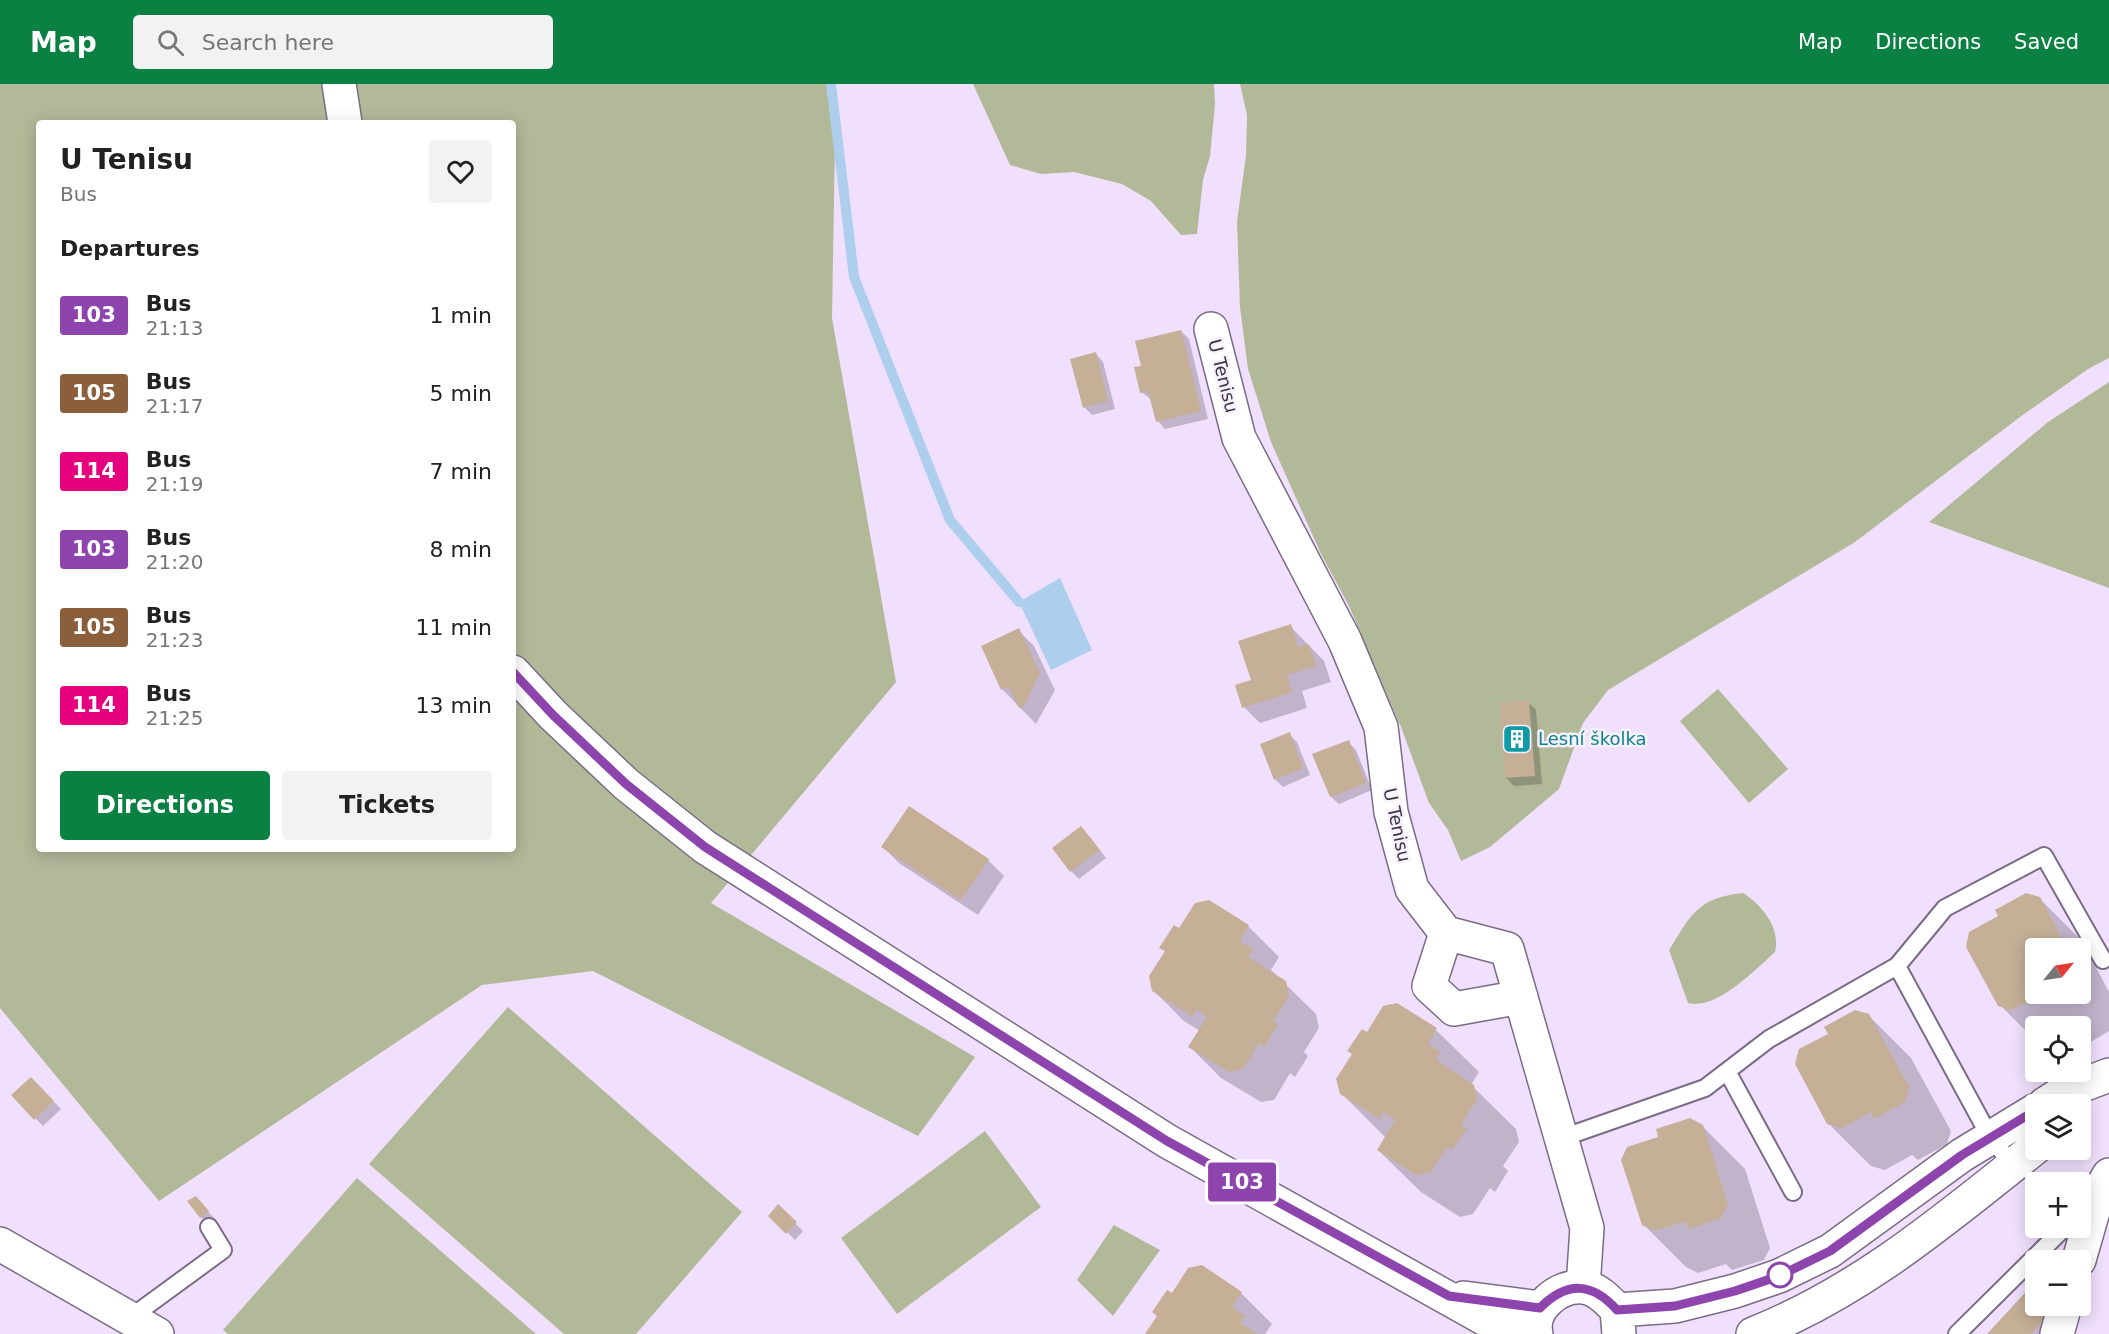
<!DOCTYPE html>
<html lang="en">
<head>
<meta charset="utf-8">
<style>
	body { margin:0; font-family:"DejaVu Sans",sans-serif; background:#f2f2f2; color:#222; height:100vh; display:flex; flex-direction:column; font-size:22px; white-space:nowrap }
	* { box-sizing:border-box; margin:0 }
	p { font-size:20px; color:#767676 }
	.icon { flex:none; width:33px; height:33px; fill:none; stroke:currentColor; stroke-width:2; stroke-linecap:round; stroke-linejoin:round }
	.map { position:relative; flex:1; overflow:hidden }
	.panel { position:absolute; left:36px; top:36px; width:480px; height:732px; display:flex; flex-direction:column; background:#fff; border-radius:6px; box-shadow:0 3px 15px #0003 }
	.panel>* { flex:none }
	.badge { padding:0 12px; border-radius:4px; font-size:21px; line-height:39px }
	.needle { width:39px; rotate:60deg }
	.controls { position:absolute; left:2025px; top:854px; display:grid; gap:12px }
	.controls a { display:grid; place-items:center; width:66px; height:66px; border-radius:6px; background:#fff; box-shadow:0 3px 15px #0003; font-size:30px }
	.map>.badge { position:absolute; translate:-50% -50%; box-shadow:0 0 0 3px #fff }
	h2 { padding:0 24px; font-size:22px; line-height:54px }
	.round { display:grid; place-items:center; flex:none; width:63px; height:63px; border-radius:6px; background:#f2f2f2 }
	.headline { display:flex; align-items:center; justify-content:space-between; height:102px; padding:0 24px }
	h1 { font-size:28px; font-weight:700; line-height:45px }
	.primary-button { display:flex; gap:12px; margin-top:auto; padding:12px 24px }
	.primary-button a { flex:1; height:69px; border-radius:6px; background:#0b8043; color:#fff; font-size:24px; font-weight:700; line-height:69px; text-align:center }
	.primary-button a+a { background:#f2f2f2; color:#222 }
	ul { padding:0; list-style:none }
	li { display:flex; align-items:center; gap:18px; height:78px; padding:0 24px }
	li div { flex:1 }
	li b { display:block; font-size:22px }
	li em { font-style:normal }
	li .badge { min-width:66px; font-weight:700; text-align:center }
	header { display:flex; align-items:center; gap:36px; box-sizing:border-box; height:84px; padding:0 30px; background:#0b8043; color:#fff }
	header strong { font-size:28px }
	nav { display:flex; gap:33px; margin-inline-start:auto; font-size:21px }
	.search { width:420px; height:54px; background:#f2f2f2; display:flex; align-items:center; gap:15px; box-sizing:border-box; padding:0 21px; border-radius:6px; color:#767676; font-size:22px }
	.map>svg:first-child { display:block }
	.green { fill:#b2b999; fill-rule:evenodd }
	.water { fill:#adceed }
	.shadow { fill:#0003; fill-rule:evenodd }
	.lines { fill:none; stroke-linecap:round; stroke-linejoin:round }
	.stream { stroke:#adceed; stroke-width:10 }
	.building { fill:#c5af97 }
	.lane-casing { stroke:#7a6c86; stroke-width:20 }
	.street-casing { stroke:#7a6c86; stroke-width:36 }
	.lane { stroke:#fff; stroke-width:16 }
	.street { stroke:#fff; stroke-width:33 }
	.line-casing { stroke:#fff; stroke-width:14 }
	.line { stroke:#8e44ad; stroke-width:9 }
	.stop-dot { fill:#fff; stroke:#8e44ad; stroke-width:3 }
	.labels { text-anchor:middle; stroke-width:5; stroke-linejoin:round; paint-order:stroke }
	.street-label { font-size:18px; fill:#3c3641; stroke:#f8f1fd }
	.culture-label { font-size:18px; fill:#0d838f; stroke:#f8f1fd; text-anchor:start }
</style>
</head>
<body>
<header>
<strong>Map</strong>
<div class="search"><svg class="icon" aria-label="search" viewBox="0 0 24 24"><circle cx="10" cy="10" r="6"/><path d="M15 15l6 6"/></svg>Search here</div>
<nav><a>Map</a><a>Directions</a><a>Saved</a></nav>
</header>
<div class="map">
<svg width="2109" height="1250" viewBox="0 0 2109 1250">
	<rect width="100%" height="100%" fill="#f0e0fd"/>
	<path class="green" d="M0,0H836L832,234L896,598L711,819L975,973L918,1052L593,887L482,901L159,1117L0,924ZM39,39H513V765H39Z
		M973,0H1214L1215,21L1210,72L1203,96L1197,150L1181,151L1151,117L1122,100L1074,88L1041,90L1010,81Z
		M1240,0H2109V274L2088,285L2020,333L1855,458L1608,606L1583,639L1559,705L1490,763L1461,777L1448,746L1429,719L1401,643L1349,522L1321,470L1271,358L1248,285L1240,223L1237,138L1246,71L1247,31Z
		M2109,298V504L1929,438L2048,338Z
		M1718,605L1788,685L1749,719L1680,637Z
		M1743,809C1762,821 1781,844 1775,868C1755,886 1715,927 1688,919L1669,866C1692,830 1697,814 1743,809Z
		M508,923L742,1128L636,1250H564L369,1080Z
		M985,1047L1041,1123L897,1230L841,1154Z
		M357,1094L536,1250H228L223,1246Z
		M1114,1141L1160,1166L1113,1232L1077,1196Z"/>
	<path class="water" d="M1060,494L1092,566L1051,586L1019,518Z"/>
	<path class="shadow" d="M1181,247L1189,255L1208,335L1165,345L1158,337L1151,315L1141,308Z
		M1096,270L1103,278L1115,325L1092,331L1085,324Z
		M1290,542L1324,577L1331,598L1302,607L1307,624L1260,639L1244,623L1252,597Z
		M1018,546L1034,562L1055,606L1036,640L1003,606L982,563Z
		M1528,618L1536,626L1542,700L1514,702L1506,694Z
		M1289,650L1297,658L1310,691L1283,703L1275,695Z
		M1348,658L1356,666L1372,706L1339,720L1331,713Z
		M1089,752L1106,774L1079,795L1071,787Z
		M883,763L988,776L1004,792L978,831L899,779Z
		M2039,814L2082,857L2109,908V947L2089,959L2083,953L2080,954V942H2036V957L2000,921L2001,833ZM2036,864H2080V909H2036Z
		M1209,818L1248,842L1279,873L1271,886L1316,930L1319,944L1304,968L1308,972L1295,993L1290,989L1274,1016L1261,1018L1221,994L1190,963L1200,947L1184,937L1153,906L1166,868L1161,863Z
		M1397,921L1436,946L1479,988L1471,1001L1516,1045L1519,1058L1503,1082L1508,1087L1495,1108L1490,1104L1473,1130L1460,1133L1421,1108L1378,1066L1386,1054L1341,1009L1367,950Z
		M1868,931L1911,974L1951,1047L1947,1060L1918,1076L1912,1071L1885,1086L1871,1082L1828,1039L1830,950Z
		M31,995L61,1025L43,1042L13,1012Z
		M1702,1042L1745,1085L1770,1164L1764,1176L1732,1186L1726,1180L1698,1189L1686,1183L1643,1140Z
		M203,1122L215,1135L208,1141L201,1133Z
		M778,1122L803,1147L795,1156L770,1131Z
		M1241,1209L1272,1240L1265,1250H1146L1173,1211Z
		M2036,1221H2054L2043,1250H1989Z"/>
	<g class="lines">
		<path class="stream" d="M831,0L854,193L950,436L1019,518"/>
	</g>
	<path class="building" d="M1181,246L1201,327L1156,338L1148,307L1140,309L1134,283L1141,282L1135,257Z
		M1096,268L1108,317L1083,324L1070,275Z
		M1291,540L1298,563L1309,560L1316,582L1287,591L1292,608L1242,624L1235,601L1251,596L1238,557Z
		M1019,544L1040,589L1024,622L1019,624L1009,603L1001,606L981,562Z
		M1529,616L1535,692L1505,694L1500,619Z
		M1290,648L1303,684L1274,696L1260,660Z
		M1349,656L1366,699L1330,713L1312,670Z
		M909,722L989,775L961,816L881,763Z
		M1081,742L1100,766L1070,788L1052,764Z
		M2026,809L2040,813L2067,864H2036V909H2060L2045,917L2041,911L2011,926L1998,922L1966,863L1969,848L1998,832L1995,826Z
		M1209,816L1249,841L1240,857L1253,865L1248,873L1286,897L1289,912L1273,937L1278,940L1264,963L1259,959L1243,985L1229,988L1188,963L1207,933L1196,925L1192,932L1152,907L1149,892L1165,867L1159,864L1174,841L1179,844L1195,819Z
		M1397,919L1437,944L1428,960L1440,968L1436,976L1474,1001L1477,1015L1461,1041L1467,1044L1452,1066L1447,1063L1431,1088L1416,1091L1377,1066L1395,1036L1384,1028L1380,1035L1340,1010L1336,995L1352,970L1347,967L1362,945L1367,948L1383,922Z
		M1855,926L1869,930L1909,1003L1905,1018L1874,1035L1871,1028L1842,1044L1827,1040L1795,980L1799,965L1828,950L1824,943Z
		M31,993L54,1017L34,1036L11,1011Z
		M1690,1034L1703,1041L1728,1121L1721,1134L1688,1145L1686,1137L1655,1147L1642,1141L1621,1076L1627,1063L1658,1053L1656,1045Z
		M196,1112L209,1127L200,1134L187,1117Z
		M778,1120L797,1138L786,1150L768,1132Z
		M1202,1181L1242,1208L1232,1223L1245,1232L1240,1239L1257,1250H1145L1157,1232L1152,1228L1167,1206L1172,1209L1188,1184Z
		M2033,1200L2036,1203V1221H2055L2054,1224L2031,1250H1987Z"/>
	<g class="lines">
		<g class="lane-casing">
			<path id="lane" d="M1728,989L1793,1108
				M1562,1054L1705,1004L1769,955L1897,882
				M2013,1081L1990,1053L1897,882L1945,824L2044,772L2103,876
				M130,1234L223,1166L209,1143
				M1957,1250L2065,1143"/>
		</g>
		<g class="street-casing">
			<path id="street" d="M339,0L345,39
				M1211,245L1239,354L1345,557L1381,643L1391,728L1412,805L1446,849L1507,865L1587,1144L1583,1203
				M513,588L553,631L626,700L705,763L1167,1057L1512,1250
				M1446,849L1429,902L1454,925L1521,913
				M2045,1020L2064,1008L2109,991
				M0,1160L157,1250
				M2079,1176L2098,1110L2109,1091
				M1464,1214L1540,1224
				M1617,1226L1675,1222L1735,1207L1779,1192L1830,1167L1962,1071L2036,1026
				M1536,1250C1530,1225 1558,1201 1583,1203C1597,1204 1608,1216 1617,1226L1619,1250
				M1753,1250C1860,1208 1947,1134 2036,1063
				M2057,1250L2065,1221"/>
		</g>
		<use href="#lane" class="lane"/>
		<use href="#street" class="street"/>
	</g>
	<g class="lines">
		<g class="line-casing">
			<path id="line" d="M513,588L553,631L626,700L705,763L1167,1057L1449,1212L1540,1224C1567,1197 1592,1198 1617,1226L1675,1222L1735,1207L1779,1192L1830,1167L1962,1071L2036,1026"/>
		</g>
		<use href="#line" class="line"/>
	</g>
	<defs>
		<g id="building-square" transform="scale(1.5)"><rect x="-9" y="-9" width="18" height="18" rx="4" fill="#0f9aa8" stroke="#f8f1fd"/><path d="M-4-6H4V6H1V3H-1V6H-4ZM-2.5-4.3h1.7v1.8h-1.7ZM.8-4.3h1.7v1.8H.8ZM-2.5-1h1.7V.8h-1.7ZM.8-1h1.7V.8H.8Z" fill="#fff"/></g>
	</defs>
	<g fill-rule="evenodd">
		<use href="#building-square" x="1517" y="655"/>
	</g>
	<circle class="stop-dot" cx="1780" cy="1191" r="12"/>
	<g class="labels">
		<g class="street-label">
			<text transform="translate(1223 292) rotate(76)" y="6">U Tenisu</text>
			<text transform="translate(1397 741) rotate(78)" y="6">U Tenisu</text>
		</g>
		<g class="culture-label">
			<text x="1538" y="661">Lesní školka</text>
		</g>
	</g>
</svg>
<div class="controls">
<a><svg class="needle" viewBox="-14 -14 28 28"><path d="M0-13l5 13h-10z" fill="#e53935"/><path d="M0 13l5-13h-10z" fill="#767676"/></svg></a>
<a><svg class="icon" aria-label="locate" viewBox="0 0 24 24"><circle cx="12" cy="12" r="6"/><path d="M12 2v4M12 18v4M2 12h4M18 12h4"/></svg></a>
<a><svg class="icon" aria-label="layers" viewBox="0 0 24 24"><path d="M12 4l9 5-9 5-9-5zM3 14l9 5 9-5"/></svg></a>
<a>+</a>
<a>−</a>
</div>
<b class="badge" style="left:1242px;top:1098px;background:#8e44ad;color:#fff">103</b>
<section class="panel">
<div class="headline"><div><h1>U Tenisu</h1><p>Bus</p></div><a class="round"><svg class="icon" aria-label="heart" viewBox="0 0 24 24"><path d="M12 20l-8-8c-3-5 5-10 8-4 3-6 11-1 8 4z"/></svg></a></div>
<h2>Departures</h2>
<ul>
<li><span class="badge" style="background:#8e44ad;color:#fff">103</span><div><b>Bus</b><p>21:13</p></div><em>1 min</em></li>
<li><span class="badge" style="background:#8b5e3c;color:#fff">105</span><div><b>Bus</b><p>21:17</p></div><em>5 min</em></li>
<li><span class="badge" style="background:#e6007e;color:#fff">114</span><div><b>Bus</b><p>21:19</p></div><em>7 min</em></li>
<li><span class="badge" style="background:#8e44ad;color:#fff">103</span><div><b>Bus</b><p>21:20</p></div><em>8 min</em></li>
<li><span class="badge" style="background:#8b5e3c;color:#fff">105</span><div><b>Bus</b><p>21:23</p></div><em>11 min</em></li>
<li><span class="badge" style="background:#e6007e;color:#fff">114</span><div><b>Bus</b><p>21:25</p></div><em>13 min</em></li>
</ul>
<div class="primary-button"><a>Directions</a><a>Tickets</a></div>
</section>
</div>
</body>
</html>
